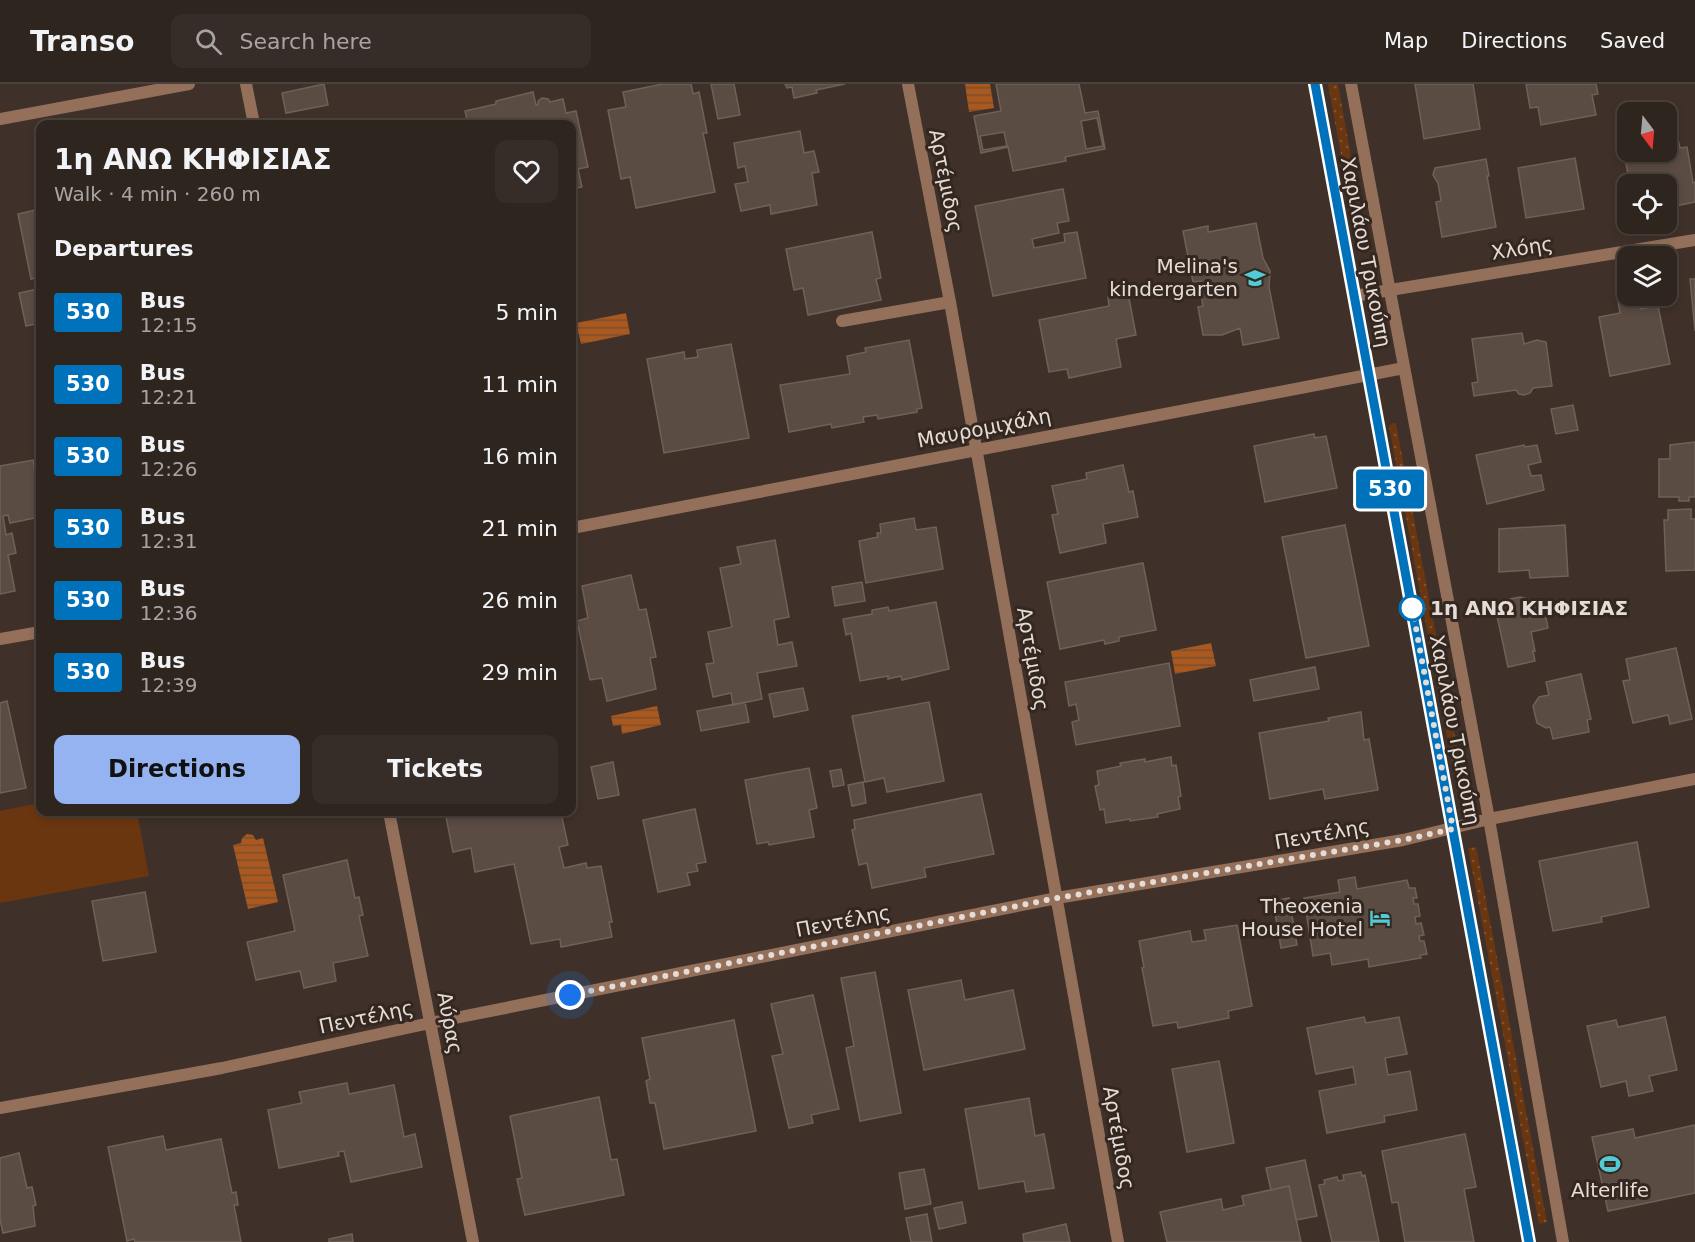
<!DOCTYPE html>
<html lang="en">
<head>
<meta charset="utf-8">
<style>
	body { margin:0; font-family:"DejaVu Sans",sans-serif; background:#372d28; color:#f1f3f6; height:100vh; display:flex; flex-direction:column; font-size:22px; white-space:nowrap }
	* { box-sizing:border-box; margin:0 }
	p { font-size:20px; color:#a7a5a4 }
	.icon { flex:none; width:33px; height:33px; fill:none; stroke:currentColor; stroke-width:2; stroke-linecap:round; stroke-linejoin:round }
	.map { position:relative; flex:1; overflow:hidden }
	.details { position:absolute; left:36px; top:36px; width:540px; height:696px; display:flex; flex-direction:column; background:#2f251f; border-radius:12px; box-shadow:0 3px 9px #0003,0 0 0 2px #4a423d }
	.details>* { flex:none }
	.badge { padding:0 12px; border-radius:4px; font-size:21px; line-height:39px }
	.needle { width:39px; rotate:164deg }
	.tools { position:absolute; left:1617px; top:18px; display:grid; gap:12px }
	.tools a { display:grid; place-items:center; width:60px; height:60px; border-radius:12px; background:#2f251f; box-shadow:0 3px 9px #0003,0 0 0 2px #4a423d; font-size:30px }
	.you { position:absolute; width:30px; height:30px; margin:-15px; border:4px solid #fff; border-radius:50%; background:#1a73e8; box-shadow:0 0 0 9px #1a73e833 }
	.map>.badge { position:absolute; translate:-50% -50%; box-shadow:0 0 0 3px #fff }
	h2 { padding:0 18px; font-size:22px; line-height:54px }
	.round { display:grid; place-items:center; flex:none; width:63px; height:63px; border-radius:12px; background:#372d28 }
	.overview { display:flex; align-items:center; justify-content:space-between; height:102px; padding:0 18px }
	h1 { font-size:28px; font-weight:800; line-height:45px }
	.cta { display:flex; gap:12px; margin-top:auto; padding:12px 18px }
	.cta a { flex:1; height:69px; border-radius:12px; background:#95b2f1; color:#111; font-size:24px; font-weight:800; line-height:69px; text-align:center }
	.cta a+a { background:#372d28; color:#f1f3f6 }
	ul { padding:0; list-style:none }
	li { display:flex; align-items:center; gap:18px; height:72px; padding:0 18px }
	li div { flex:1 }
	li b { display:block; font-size:22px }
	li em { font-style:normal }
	li .badge { min-width:66px; font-weight:700; text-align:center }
	header { display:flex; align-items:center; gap:36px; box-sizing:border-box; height:84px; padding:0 30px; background:#2f251f; border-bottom:2px solid #4a423d }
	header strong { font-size:28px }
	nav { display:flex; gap:33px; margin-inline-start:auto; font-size:21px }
	.search { width:420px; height:54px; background:#372d28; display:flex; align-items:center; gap:15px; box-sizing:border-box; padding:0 21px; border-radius:12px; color:#a7a5a4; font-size:22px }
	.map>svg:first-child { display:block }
	.grass { fill:url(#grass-dots) }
	.pitch { fill:#6a3610 }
	.water { fill:url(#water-rules) }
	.building { fill:#5a4b43; stroke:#706158; stroke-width:1.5; fill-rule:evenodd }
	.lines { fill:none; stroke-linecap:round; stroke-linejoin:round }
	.service { stroke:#94705a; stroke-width:12 }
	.minor { stroke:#94705a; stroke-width:12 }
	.tertiary { stroke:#94705a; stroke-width:12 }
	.line-casing { stroke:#fff; stroke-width:14 }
	.line { stroke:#0072bc; stroke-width:9 }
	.walk { stroke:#e5dcd7; stroke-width:6; stroke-dasharray:0 10.8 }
	.stop-dot { fill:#fff; stroke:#0072bc; stroke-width:3 }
	.labels { text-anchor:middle; stroke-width:6; stroke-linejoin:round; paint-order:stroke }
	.street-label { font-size:20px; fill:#e5dcd7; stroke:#34271f }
	.poi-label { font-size:20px; fill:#e5dcd7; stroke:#34271f; text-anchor:end }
	.stop-label { font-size:20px; font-weight:bold; fill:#e5dcd7; stroke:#34271f; text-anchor:start }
</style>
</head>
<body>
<header>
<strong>Transo</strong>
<div class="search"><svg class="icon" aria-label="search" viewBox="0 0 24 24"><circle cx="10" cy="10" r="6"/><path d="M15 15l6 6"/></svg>Search here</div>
<nav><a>Map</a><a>Directions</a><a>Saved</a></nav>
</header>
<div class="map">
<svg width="1695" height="1158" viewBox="0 0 1695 1158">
	<defs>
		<pattern id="grass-dots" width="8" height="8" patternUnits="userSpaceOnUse" patternTransform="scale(1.5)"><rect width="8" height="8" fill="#6a3610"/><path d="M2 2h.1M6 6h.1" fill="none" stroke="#7f5232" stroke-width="1.8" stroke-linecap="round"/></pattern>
		<pattern id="water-rules" width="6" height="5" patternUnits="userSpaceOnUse" patternTransform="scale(1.5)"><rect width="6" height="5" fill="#a95920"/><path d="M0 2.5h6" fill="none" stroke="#7c4f2e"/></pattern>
	</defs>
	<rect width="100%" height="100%" fill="#3f3129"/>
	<path class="grass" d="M1328,0H1338L1368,167L1359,169Z
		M1392,339L1396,340L1465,705L1457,706L1389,342Z
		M1476,763L1547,1138L1539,1140L1468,764Z"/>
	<path class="pitch" d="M40,719V728H137L149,792L0,819V727Z"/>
	<path class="water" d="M965,0H990L994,24L969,28Z
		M626,229L630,250L581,260L576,239Z
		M1211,559L1216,582L1175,590L1171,567Z
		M657,622L661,641L622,650L621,641L613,642L611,632Z
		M247,750L253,751L256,756L263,754L278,818L248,825L233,761L241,759L242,754Z"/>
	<path class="building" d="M324,0L328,21L286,29L282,9Z
		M663,0H691L693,10L699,8L707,49H703L715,108L636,124L630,93L621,95L608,26L626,23L623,8Z
		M711,0H734L740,31L718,35Z
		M785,0H845L816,6L817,9L794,14L792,3L787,4Z
		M996,0H1079L1085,29L1098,27L1105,65L1065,73L1066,77L1013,87L1008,63L981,69L974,32L1001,27ZM1097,34L1103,62L1086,65L1081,37ZM1004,48L1007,62L983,66L980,52Z
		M1415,0H1473L1480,45L1424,55Z
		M1526,0H1596L1598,10L1592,11L1596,31L1541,41L1538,23L1530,24Z
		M533,8L536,21H538V17L542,14L548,15L550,18L563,15L566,29L576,27L588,83L578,85L582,103L572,105V40H468L465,27L496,20V17Z
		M800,47L804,69L814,67L819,88L812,89L817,121L771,130L770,121L741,127L735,100L748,98L745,82L738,84L734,59Z
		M1628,47V68H1666V57L1678,55L1680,64L1687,63L1693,99L1695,98V118L1675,122L1674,117L1667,118L1666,100H1630L1620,49Z
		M1575,74L1584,125L1526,134L1518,84Z
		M1486,75L1489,92H1487L1496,143L1442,153L1436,118L1441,117L1438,99L1433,91L1435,84Z
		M1063,105L1069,137L1057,139L1059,149L1032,155L1034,164L1065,158L1064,150L1077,148L1086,194L993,212L975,122Z
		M40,125V193L31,195L18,130Z
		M1256,139L1263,174L1270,187L1269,203L1279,254L1243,261L1240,244L1222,251H1203L1198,223L1203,222L1200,205L1202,204L1201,197L1193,198L1183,147L1208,142V148Z
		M872,148L881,194L876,195L881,216L808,231L803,204L794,206L786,165Z
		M1690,195H1695V247Z
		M38,205L40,239L26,242L19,209Z
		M1128,209L1136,251L1116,255L1121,283L1069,294L1067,285L1049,288L1039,236L1109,222L1108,213Z
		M1639,213L1641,225L1658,222L1670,280L1610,292L1599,233L1620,229L1618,217Z
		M1522,249L1524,260L1537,256L1546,258L1552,302L1533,304L1530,309L1524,311L1519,310L1516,306L1474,312L1472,299L1478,298L1472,255Z
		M909,256L922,324L917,325V328L878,335L877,331L863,333L864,338L832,344L831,340L789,348L780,301L850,290L847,272L866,268L865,264Z
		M731,260L749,354L664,369L647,275L684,268L685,275L698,273L697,266Z
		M1573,321L1578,346L1556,350L1551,325Z
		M1314,350L1315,354L1326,352L1337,404L1265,418L1254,362Z
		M1695,358V413H1689V417H1679V413H1659V375H1670V361Z
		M1524,361L1525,363L1537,361L1541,378L1528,381L1531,392L1541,391L1544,406L1487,420L1476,371Z
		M33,376L40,417L39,425L40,433L10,439L8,431L3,432L6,451L12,449L16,469L8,471L15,507L0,510V382Z
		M1123,381L1129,408L1133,407L1138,433L1103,440L1106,459L1060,469L1052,431L1058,430L1052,402L1087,395L1086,389Z
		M1691,425V435H1695V486L1666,487L1664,436H1668V426Z
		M914,434L916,446L936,443L943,485L866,499L859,457L878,453L877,449H881L880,440Z
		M1345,441L1369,562L1306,574L1282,453Z
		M1565,441L1568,492L1530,494L1529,486L1499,488V445Z
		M775,456L789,533L774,536L778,561L792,558L797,582L757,589L762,615L733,621L731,609L713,613L706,580L714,579L708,548L732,543L720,484L741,480L737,463Z
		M1143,479L1156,546L1119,553V557L1105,560L1104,556L1060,565L1047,498Z
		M631,491L639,526L646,525L656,573L650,574L656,605L607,617L602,594L590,596L577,537L588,534L582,502Z
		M862,498L865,517L835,522L832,503Z
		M1520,513L1543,519L1548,544L1531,548L1535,567H1533L1535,577L1508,583L1494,518Z
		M936,518L949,585L902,596L901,592L888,595V592L860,597L851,549L846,551L843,535L872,530V526L888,523L889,527Z
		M1676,564L1692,635L1670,640L1668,631L1633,639L1623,597L1630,596L1626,575Z
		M1169,579L1180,642L1076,661L1072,638L1079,636L1076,620L1069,622L1065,598Z
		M1315,583L1319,605L1254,617L1250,596Z
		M1581,590L1591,635L1587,636L1589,648L1553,655L1550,643L1546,644L1537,639L1533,622L1539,613L1549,611L1546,598Z
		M803,604L808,626L774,633L769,610Z
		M7,617L26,704L0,709V619Z
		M745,618L749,638L701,647L697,627Z
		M929,618L944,697L887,708L884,694L865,698L852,632Z
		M1361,628L1364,656L1369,655L1378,706L1325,715L1323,705L1270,715L1259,649L1329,637L1328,634Z
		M1171,673L1172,682L1176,681L1181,712L1178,713L1180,725L1157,730L1158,733L1130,737V735L1106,739L1104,725L1100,726L1095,702L1099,701L1097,687L1121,682L1120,679L1145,675V678Z
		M613,678L619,711L598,715L591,683Z
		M809,684L817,724L809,726L814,753L769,761L768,758L757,760L745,696Z
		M841,685L844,701L833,703L830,687Z
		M863,698L866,719L852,722L848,701Z
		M981,710L994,770L924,784L926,793L872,804L867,779L859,781L852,746L855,745L854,736Z
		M695,725L706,778L696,780L698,787L687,789L690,801L658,808L643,736Z
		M338,728H360V729L339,733Z
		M445,728H540L541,730L553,728L554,730L561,729L568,761L559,763L564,784L586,779L587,784L601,782L612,838H609L612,853L561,863L560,855L531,860L514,780L475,788L471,764L453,768Z
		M1637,758L1649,823L1601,833L1602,838L1553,847L1539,777Z
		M347,776L355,814L359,813L363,831L359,832L368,872L333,879L336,897L304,904L300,887L256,896L247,858L295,847L283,791Z
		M1355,793L1357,805L1407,796L1409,804H1415L1417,814H1413L1414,820H1418L1420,832L1415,833L1416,840L1421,839L1424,851L1419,852L1420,857H1424L1427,870L1420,871L1421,874L1369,883L1368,875L1332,881L1330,869L1313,872L1304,814L1340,808L1338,796Z
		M145,808L156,868L103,877L92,817Z
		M1289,814L1297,861L1281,864L1273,817Z
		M1237,841L1252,922L1228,927L1229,934L1178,944L1177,938L1153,942L1142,884L1144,883L1139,857L1190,847L1192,858L1206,856L1204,846Z
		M875,888L901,1029L860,1037L846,964L854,962L841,894Z
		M961,896L965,916L1013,906L1025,965L924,986L908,906Z
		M813,911L839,1025L811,1031L813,1039L789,1044L772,972L783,970L771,920Z
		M1364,933L1366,939L1399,933L1407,970L1385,974L1388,991L1410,987L1417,1026L1384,1032L1385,1038L1327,1049L1319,1007L1356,1000L1353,983L1316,990L1307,944Z
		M1665,933L1677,986L1649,992L1653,1007L1629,1012L1626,997L1601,1003L1587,942L1616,936L1618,943Z
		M734,936L756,1047L664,1065L655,1019H650L646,997L650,995L642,954Z
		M1219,977L1234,1059L1187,1068L1172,985Z
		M347,999L349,1010L394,1001L404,1053L415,1050L422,1083L351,1098L344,1067L338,1068L339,1072L279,1084L268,1026L302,1019L299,1008Z
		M599,1013L611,1076L617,1075L624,1111L525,1131L517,1095L522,1094L510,1032Z
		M1029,1014L1035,1052L1044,1050L1054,1104L1026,1108L1024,1097L979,1105L965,1025Z
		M1695,1041V1109L1608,1127L1592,1053L1633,1045L1635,1054Z
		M1465,1050L1476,1103L1464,1105L1474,1158H1405L1398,1118L1392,1119L1382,1067Z
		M163,1052L166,1066L221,1055L232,1109L236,1108L238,1121H234L241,1158H135L134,1155L127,1157L108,1063Z
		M19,1069L27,1104L32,1103L36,1121L33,1122L35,1142L3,1149L0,1136V1074Z
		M1305,1076L1317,1132L1296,1136L1289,1102L1271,1106L1266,1084Z
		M924,1085L931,1120L905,1125L899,1089Z
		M1361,1088L1362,1092L1365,1091L1379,1158H1332L1319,1101L1325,1100L1324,1096L1337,1093L1338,1097L1344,1096L1343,1091Z
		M1289,1102L1301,1158H1167L1160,1128L1221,1115L1223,1126L1244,1121L1242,1112Z
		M962,1118L966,1139L939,1145L934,1124Z
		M927,1130L932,1158H911L906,1134Z
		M1066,1140L1070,1158H1024L1023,1150Z
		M352,1150L353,1158H329V1155Z"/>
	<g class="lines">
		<path class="service" d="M842,237L950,218"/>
		<path class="minor" d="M246,0L254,40
			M908,0L950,218L1118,1158
			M0,35L189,0
			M1354,212L1695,156
			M572,444L1404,284
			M0,555L40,548
			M389,728L473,1158
			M0,1024L222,984L430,939L1057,814L1403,756L1489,735L1695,695"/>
		<path class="tertiary" d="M1315,0L1529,1158
			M1351,0L1489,735L1563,1158"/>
	</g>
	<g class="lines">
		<g class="line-casing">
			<path id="line" d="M1315,0L1529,1158"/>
		</g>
		<use href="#line" class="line"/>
		<path class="walk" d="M570,911L1057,814L1403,756L1453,745L1411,517L1412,524"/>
	</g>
	<defs>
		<g id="school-bare" transform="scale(1.62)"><path d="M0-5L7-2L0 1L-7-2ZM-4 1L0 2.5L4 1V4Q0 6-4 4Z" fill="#51ccd5" stroke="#34271f" stroke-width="2.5" paint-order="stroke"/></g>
		<g id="hotel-bare" transform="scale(1.62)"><path d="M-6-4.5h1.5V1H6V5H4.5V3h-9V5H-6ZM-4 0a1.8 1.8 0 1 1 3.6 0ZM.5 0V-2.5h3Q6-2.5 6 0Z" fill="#51ccd5" stroke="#34271f" stroke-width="2.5" paint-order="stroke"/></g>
		<g id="stadium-bare" transform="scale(1.62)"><path d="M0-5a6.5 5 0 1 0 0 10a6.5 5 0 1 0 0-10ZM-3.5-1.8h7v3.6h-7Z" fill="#51ccd5" stroke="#34271f" stroke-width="2.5" paint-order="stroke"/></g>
	</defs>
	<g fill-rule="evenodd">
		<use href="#school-bare" x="1255" y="194"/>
		<use href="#hotel-bare" x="1380" y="834"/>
		<use href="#stadium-bare" x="1610" y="1080"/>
	</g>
	<circle class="stop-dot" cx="1412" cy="524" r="12"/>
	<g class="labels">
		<g class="street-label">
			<text transform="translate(946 97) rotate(79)" y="7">Αρτέμιδος</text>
			<text transform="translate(1522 164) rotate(-9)" y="7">Χλόης</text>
			<text transform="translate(1366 168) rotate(79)" y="7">Χαριλάου Τρικούπη</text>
			<text transform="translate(984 344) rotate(-11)" y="7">Μαυρομιχάλη</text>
			<text transform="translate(1033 575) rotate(80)" y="7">Αρτέμιδος</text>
			<text transform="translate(1455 646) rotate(79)" y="7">Χαριλάου Τρικούπη</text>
			<text transform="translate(1322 750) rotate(-10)" y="7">Πεντέλης</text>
			<text transform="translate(843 837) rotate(-11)" y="7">Πεντέλης</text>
			<text transform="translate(366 933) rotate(-12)" y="7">Πεντέλης</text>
			<text transform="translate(450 939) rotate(79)" y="7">Αύρας</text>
			<text transform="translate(1119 1054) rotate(80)" y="7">Αρτέμιδος</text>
		</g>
		<g class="poi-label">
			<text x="1238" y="189">Melina's<tspan x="1238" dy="23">kindergarten</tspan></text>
			<text x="1363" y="829">Theoxenia<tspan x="1363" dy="23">House Hotel</tspan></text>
			<text x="1610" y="1113" text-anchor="middle">Alterlife</text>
		</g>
		<g class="stop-label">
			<text x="1430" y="531">1η ΑΝΩ ΚΗΦΙΣΙΑΣ</text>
		</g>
	</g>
</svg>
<div class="tools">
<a><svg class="needle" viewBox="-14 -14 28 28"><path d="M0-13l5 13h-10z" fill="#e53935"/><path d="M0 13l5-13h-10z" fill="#a7a5a4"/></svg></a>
<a><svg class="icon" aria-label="locate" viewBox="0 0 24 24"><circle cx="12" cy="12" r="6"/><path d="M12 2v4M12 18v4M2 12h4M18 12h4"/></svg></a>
<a><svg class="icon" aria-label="layers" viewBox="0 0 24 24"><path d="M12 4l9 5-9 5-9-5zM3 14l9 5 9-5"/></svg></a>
</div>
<div class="you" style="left:570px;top:911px"></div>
<b class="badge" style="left:1390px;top:405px;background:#0072bc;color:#fff">530</b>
<section class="details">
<div class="overview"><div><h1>1η ΑΝΩ ΚΗΦΙΣΙΑΣ</h1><p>Walk · 4 min · 260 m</p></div><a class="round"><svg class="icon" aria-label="heart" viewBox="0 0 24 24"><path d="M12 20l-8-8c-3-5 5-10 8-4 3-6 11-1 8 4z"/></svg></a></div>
<h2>Departures</h2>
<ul>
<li><span class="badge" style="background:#0072bc;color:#fff">530</span><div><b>Bus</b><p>12:15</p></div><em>5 min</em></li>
<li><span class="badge" style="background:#0072bc;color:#fff">530</span><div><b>Bus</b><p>12:21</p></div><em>11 min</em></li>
<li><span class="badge" style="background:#0072bc;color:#fff">530</span><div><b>Bus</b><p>12:26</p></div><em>16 min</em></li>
<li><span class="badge" style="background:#0072bc;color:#fff">530</span><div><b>Bus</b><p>12:31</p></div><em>21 min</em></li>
<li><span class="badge" style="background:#0072bc;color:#fff">530</span><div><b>Bus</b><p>12:36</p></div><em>26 min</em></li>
<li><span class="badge" style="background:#0072bc;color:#fff">530</span><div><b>Bus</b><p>12:39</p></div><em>29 min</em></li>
</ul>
<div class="cta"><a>Directions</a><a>Tickets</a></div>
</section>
</div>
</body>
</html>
